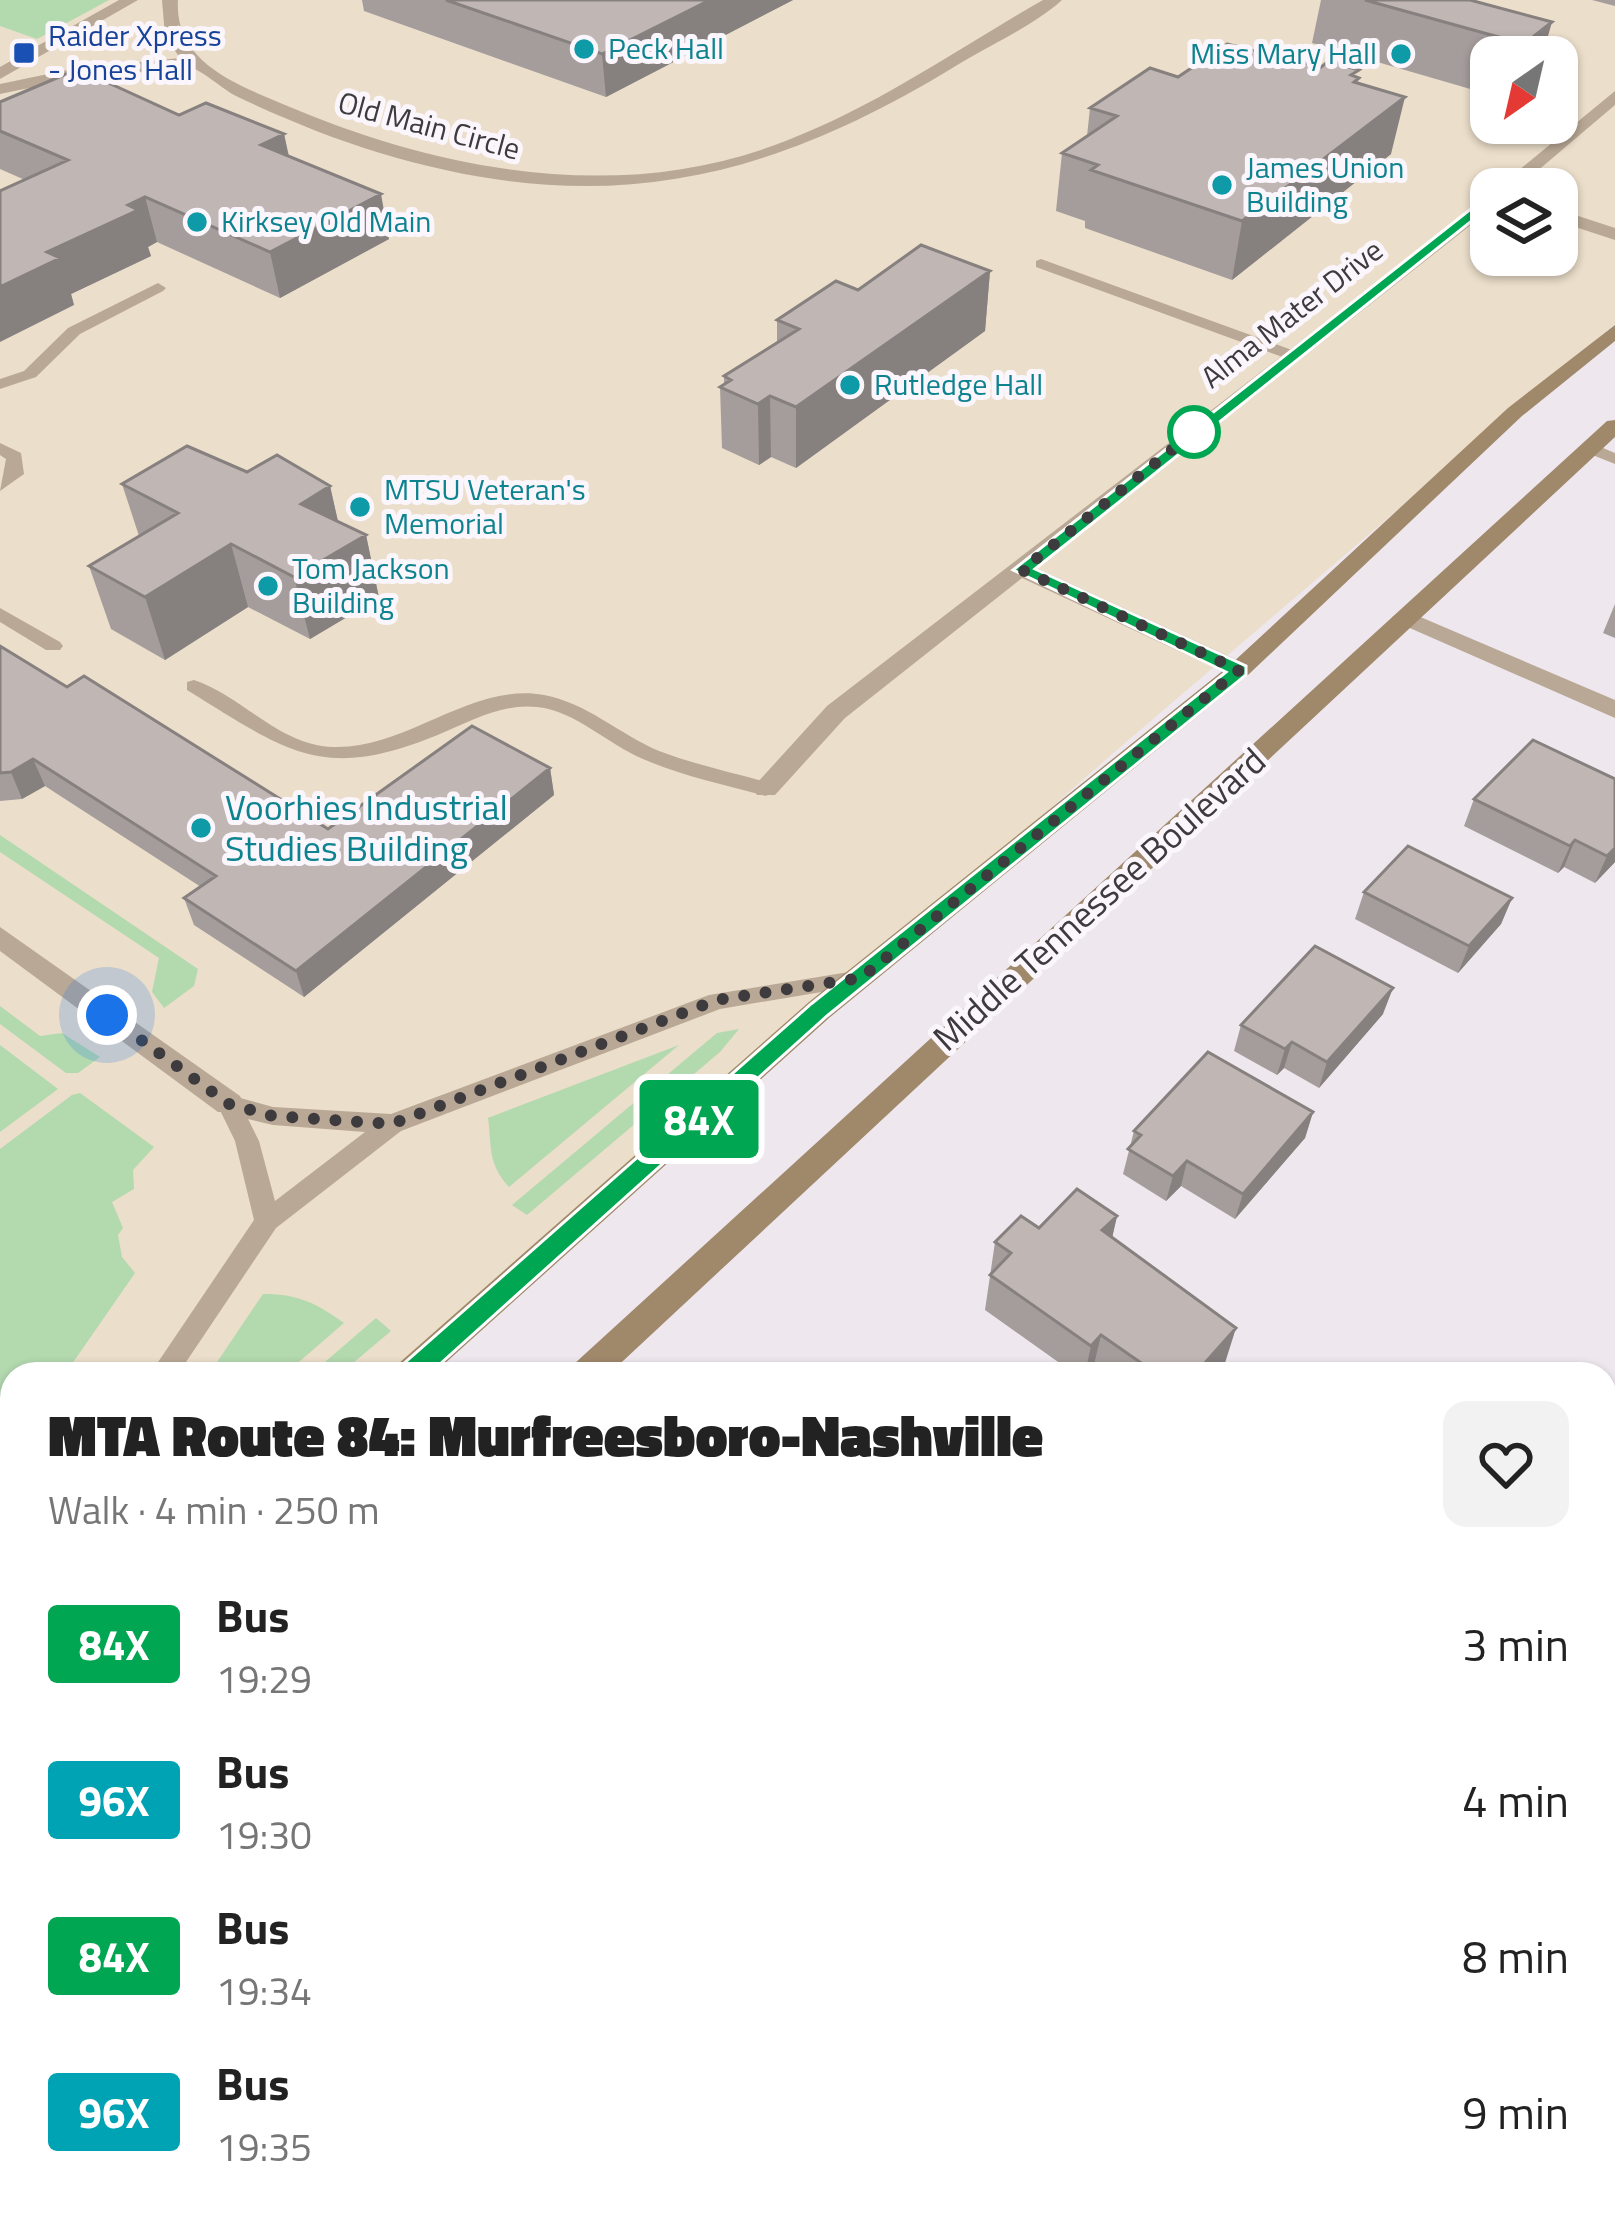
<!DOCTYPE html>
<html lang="en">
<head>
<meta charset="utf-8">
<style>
	body { margin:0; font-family:"Titillium Web",sans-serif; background:#f2f2f2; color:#222; height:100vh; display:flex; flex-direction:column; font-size:45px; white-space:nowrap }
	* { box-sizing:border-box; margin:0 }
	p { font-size:39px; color:#767676 }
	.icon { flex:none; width:66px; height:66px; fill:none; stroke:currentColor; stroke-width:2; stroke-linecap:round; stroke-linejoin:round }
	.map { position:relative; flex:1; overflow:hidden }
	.panel { position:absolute; left:0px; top:1362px; width:1617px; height:855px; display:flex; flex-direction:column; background:#fff; border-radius:36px 36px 0 0; box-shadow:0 3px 9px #0004 }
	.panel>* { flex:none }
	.badge { padding:0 24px; border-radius:9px; font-size:42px; line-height:78px }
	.needle { width:78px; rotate:214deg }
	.controls { position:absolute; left:1470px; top:36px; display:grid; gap:24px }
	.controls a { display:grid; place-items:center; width:108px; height:108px; border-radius:24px; background:#fff; box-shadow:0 3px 9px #0004; font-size:60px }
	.you { position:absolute; width:60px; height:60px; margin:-30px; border:9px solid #fff; border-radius:50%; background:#1a73e8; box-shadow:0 0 0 18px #1a73e833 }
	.map>.badge { position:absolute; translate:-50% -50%; box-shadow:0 0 0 6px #fff }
	.round { display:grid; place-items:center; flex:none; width:126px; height:126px; border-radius:24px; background:#f2f2f2 }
	.overview { display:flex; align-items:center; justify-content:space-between; height:204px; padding:0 48px }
	h1 { font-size:57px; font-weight:800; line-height:90px }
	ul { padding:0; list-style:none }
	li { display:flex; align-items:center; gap:36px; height:156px; padding:0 48px }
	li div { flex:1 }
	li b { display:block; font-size:45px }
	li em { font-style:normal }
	li .badge { min-width:132px; font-weight:700; text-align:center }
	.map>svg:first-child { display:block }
	.education { fill:#ebdeca; fill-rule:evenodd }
	.green { fill:#b3d9af }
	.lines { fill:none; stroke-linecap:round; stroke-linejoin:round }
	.service { fill:#b9a895; fill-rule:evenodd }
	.minor { fill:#b9a895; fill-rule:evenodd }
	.secondary { fill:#a0886b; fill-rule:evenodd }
	.wall { fill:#a59d9c }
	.shaded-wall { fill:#86807f }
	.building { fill:#c0b7b5; stroke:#86807f; stroke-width:3 }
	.line { fill:#00a651; stroke:#fff; stroke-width:3 }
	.walk { stroke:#3e3b3e; stroke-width:12; stroke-dasharray:0 21.6 }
	.culture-dot { fill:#0f9aa8; stroke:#fbf5fc; stroke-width:4.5 }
	.transit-dot { fill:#1a4fb4; stroke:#fbf5fc; stroke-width:4.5 }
	.stop-dot { fill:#fff; stroke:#00a651; stroke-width:6 }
	.labels { text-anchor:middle; stroke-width:10; stroke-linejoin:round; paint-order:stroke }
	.far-transit-label { font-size:30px; fill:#164399; stroke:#fbf5fc; text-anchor:start }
	.far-culture-label { font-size:30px; fill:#0d838f; stroke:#fbf5fc; text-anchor:start }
	.far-street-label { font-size:30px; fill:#3e3b3e; stroke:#fbf5fc }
	.culture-label { font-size:36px; fill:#0d838f; stroke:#fbf5fc; text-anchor:start }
	.street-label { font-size:36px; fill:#3e3b3e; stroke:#fbf5fc }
</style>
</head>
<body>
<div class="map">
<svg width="1615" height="2216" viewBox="0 0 1615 2216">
	<rect width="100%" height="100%" fill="#eee8ee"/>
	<path class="education" d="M0,0H1615V324L1118,749L405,1374H12V1719L0,1730ZM1491,57H1557V123H1491ZM1491,189H1557V255H1491Z"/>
	<path class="green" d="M0,0H109L37,39L0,26Z
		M0,835L198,969L194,986L164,1008L152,992L159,958L0,852Z
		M0,1006L40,1036L62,1033L100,1057L78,1073H66L0,1024Z
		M739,1029L720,1052L527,1215L512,1205L717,1033Z
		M0,1045L58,1089L0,1132Z
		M679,1045L509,1187C487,1163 492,1145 488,1118Z
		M80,1093L154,1147L133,1170L134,1189L112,1202L123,1228L118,1235L122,1257L135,1273L65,1374H12V1452L0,1471V1149L72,1095Z
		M263,1294C300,1294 317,1304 344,1323L285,1374H209Z
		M376,1318L391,1331L340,1374H311Z"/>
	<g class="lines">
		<path class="service" d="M1041,259L1300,353L1302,356L1288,359L1036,267V261Z
			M158,283L166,288L163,291L80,334L36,377L0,389V379L24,371L68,328Z
			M0,443L21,453L24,474L0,491L6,459L0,455Z
			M1591,443L1615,453V464L1585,452L1582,448Z
			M0,608L60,642L63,646L60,650H46L0,622Z
			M194,680C242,696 279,745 333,747C406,750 471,682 544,695C587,703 619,734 659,751C696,765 735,773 773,784L776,789L766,796C725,785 682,776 643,759C607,744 576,711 537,707C503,703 471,721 440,734C322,783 288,752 187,690V682Z
			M861,970L872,978L869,984L720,1009L401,1131L276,1228L178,1374H150L254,1220L235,1141L217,1104L221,1097L229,1095L273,1107L391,1114L709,995ZM248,1119L273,1125L365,1132L275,1201L259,1141Z
			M1605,1783L1615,1788V1822L1605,1817Z
			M1605,2053L1615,2057V2094L1605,2090Z
			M1511,2205H1556L1561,2216H1516Z"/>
		<path class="minor" d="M119,0H138L0,79V67Z
			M162,0H178C174,62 236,84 285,105C443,172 624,206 788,140C879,105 959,48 1043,0H1062C1032,27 988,46 954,67C762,184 599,219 380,153C331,138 282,118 236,96C222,89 204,71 189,67C180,65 163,70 153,71C101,76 51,83 0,94V84L72,69L180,58L165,36Z
			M1615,91V105L1516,189H1496Z
			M1491,195V209L1036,568L1248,665V675H1230L1022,578L845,718L775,795H757L753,789L757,783L827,706Z
			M1557,209L1615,228V240L1557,221Z
			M1404,610L1615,700V718L1396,622L1392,617Z
			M0,927L240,1096L244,1104L240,1112H218L0,951Z
			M802,2205H853L857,2216H806Z"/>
		<path class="secondary" d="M1615,325V341L1522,416L1248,675L829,1018L433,1374H393L398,1364L809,1002L1230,665L1508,408Z
			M1615,420V437L609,1374H569L574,1364L1607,421Z
			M12,1692V1734L0,1739V1696Z
			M12,1880V1926L0,1931V1885Z"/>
	</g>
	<path class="wall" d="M362,0H793L606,97L364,11Z
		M1321,0H1470L1542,57H1491V95L1312,43Z
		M1592,0H1615V6Z
		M1178,77L1357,78L1391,154L1232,280L1085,228V221L1056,211L1062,153L1087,136L1090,108Z
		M0,102L179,115L284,134L289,156L389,239L280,298L157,242L148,247L151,256L71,294L74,305L25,180L0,169Z
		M990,271L985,331L796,468L771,457L759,465L722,448L720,387L724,384V376L777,343V320L858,290Z
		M247,472L330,486L338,522L366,535L379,598L310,639L248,607L165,660L111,629L89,566L139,536L122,484Z
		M1615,604V638L1603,633Z
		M0,646L67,687L328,829L550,768L554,795L304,997L194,925L184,898L201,887L45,786L22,799L0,801Z
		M1615,779V862L1595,883L1564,867L1558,873L1464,826L1474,799Z
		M1364,892L1512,898L1501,924L1458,973L1355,919Z
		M1383,1014L1319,1088L1284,1068L1277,1075L1234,1051L1241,1025Z
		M1313,1112L1305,1138L1235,1219L1181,1186L1166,1201L1123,1174L1134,1131Z
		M1117,1216L1112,1237L1225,1363L1215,1374H1100L1093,1369L1089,1374H1075L985,1310L995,1242L1039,1228Z
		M1174,2205H1309L1305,2211L1312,2216H1186Z"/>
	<path class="shaded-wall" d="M710,0H793L606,97L602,54Z
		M1552,22L1542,57H1520L1524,44Z
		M1405,97L1391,154L1232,280L1242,221Z
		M284,134L293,178L261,145Z
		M381,194L389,239L280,298L270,252Z
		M145,197L157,242L148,247L151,256L71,294L74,305L0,342V287L47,252Z
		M990,271L985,331L796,468V407Z
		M770,396L771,457L759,465L758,404Z
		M330,486L344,548L366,535L379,598L310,639L294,577L301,504Z
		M231,544L248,607L165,660L145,597Z
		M33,759L45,786L22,799L11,772Z
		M550,768L554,795L304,997L296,971Z
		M1575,840L1564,867L1558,873L1570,846Z
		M1615,848V862L1595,883L1607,856Z
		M1512,898L1501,924L1458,973L1469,946Z
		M1393,988L1383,1014L1319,1088L1327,1062Z
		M1292,1042L1284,1068L1277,1075L1285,1049Z
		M1313,1112L1305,1138L1235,1219L1243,1194Z
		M1187,1161L1181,1186L1166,1201L1173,1176Z
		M1117,1216L1109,1252L1102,1230Z
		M1236,1328L1225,1363L1215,1374H1195Z
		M1101,1335L1093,1369L1089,1374H1085L1091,1346Z
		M313,2205H344L334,2216H303Z"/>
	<path class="building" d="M446,0H710L602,54Z
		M1365,0H1470L1552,22L1524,44Z
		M1227,44L1321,67L1329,61L1359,70L1351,75L1359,78L1354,82L1405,97L1242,221L1091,170L1098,165L1062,153L1117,116L1090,108L1150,68L1178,77Z
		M78,69L179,115L206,103L284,134L261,145L381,194L270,252L145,197L128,205L138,210L47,252L60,258L0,287V191L68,160L0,131V102Z
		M921,245L990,271L796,407L770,396L758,404L720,387L731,380L724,376L799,329L777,320L836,281L858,290Z
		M187,446L247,472L277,455L330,486L301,504L366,535L294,577L231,544L145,597L89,566L178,513L122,484Z
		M0,646L67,687L84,676L328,829L472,726L550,768L296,971L184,898L216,876L33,759L11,772L0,773Z
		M1533,740L1615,779V848L1607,856L1575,840L1570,846L1474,799Z
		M1408,846L1512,898L1469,946L1364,892Z
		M1315,946L1393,988L1327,1062L1292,1042L1285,1049L1241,1025Z
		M1208,1052L1313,1112L1243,1194L1187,1161L1173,1176L1128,1149L1141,1135L1134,1131Z
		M1077,1189L1117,1216L1102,1230L1236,1328L1195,1374H1157L1101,1335L1091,1346L990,1275L1011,1253L995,1242L1021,1216L1039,1228Z
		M159,2205H313L303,2216H168Z
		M1205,2205H1309L1305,2211L1312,2216H1217Z"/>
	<path class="line" d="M1486,197L1498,200L1035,569L1246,666V675L827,1016L420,1382H401L397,1374L401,1366L811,1004L1226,672L1013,570Z"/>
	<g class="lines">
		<path class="walk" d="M107,1015L229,1104L273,1116L392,1124L717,1000L861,978L1239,670L1022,570L1194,432"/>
	</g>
	<g class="culture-dot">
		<circle cx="584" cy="49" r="12"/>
		<circle cx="1401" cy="54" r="12"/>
		<circle cx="1222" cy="185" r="12"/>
		<circle cx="197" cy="222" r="12"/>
		<circle cx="850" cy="385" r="12"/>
		<circle cx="360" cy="507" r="12"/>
		<circle cx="268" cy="586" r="12"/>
		<circle cx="201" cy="828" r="12"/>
	</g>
	<rect class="transit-dot" x="12" y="41" width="24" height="24" rx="6"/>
	<circle class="stop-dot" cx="1194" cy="432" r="24"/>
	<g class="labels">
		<g class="far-transit-label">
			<text x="48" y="46">Raider Xpress<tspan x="48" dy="34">- Jones Hall</tspan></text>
		</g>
		<g class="far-culture-label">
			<text x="608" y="59">Peck Hall</text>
			<text x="1377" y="64" text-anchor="end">Miss Mary Hall</text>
			<text x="1246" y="178">James Union<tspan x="1246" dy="34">Building</tspan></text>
			<text x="221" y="232">Kirksey Old Main</text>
			<text x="874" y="395">Rutledge Hall</text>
			<text x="384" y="500">MTSU Veteran's<tspan x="384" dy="34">Memorial</tspan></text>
			<text x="292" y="579">Tom Jackson<tspan x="292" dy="34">Building</tspan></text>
		</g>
		<g class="far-street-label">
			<text transform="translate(429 126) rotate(15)" y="10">Old Main Circle</text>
			<text transform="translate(1292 314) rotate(-38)" y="10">Alma Mater Drive</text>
		</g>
		<g class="culture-label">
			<text x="225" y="820">Voorhies Industrial<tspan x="225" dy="41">Studies Building</tspan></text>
		</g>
		<g class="street-label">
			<text transform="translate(1099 899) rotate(-42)" y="13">Middle Tennessee Boulevard</text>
		</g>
	</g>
</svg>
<div class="controls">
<a><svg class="needle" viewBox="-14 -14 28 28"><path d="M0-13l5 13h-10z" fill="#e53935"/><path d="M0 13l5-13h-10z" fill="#767676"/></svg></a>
<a><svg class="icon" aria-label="layers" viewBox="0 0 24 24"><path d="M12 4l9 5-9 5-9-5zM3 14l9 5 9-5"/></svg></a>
</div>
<div class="you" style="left:107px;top:1015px"></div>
<b class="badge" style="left:699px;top:1119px;background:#00a651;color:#fff">84X</b>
<section class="panel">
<div class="overview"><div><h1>MTA Route 84: Murfreesboro-Nashville</h1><p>Walk · 4 min · 250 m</p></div><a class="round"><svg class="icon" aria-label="heart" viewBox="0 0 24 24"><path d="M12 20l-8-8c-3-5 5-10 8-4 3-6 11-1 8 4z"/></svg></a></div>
<ul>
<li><span class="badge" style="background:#00a651;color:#fff">84X</span><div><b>Bus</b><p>19:29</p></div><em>3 min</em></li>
<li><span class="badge" style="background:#00a3b4;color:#fff">96X</span><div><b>Bus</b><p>19:30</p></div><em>4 min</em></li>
<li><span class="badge" style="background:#00a651;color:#fff">84X</span><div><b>Bus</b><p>19:34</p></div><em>8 min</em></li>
<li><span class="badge" style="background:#00a3b4;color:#fff">96X</span><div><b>Bus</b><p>19:35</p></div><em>9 min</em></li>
</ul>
</section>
</div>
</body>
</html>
